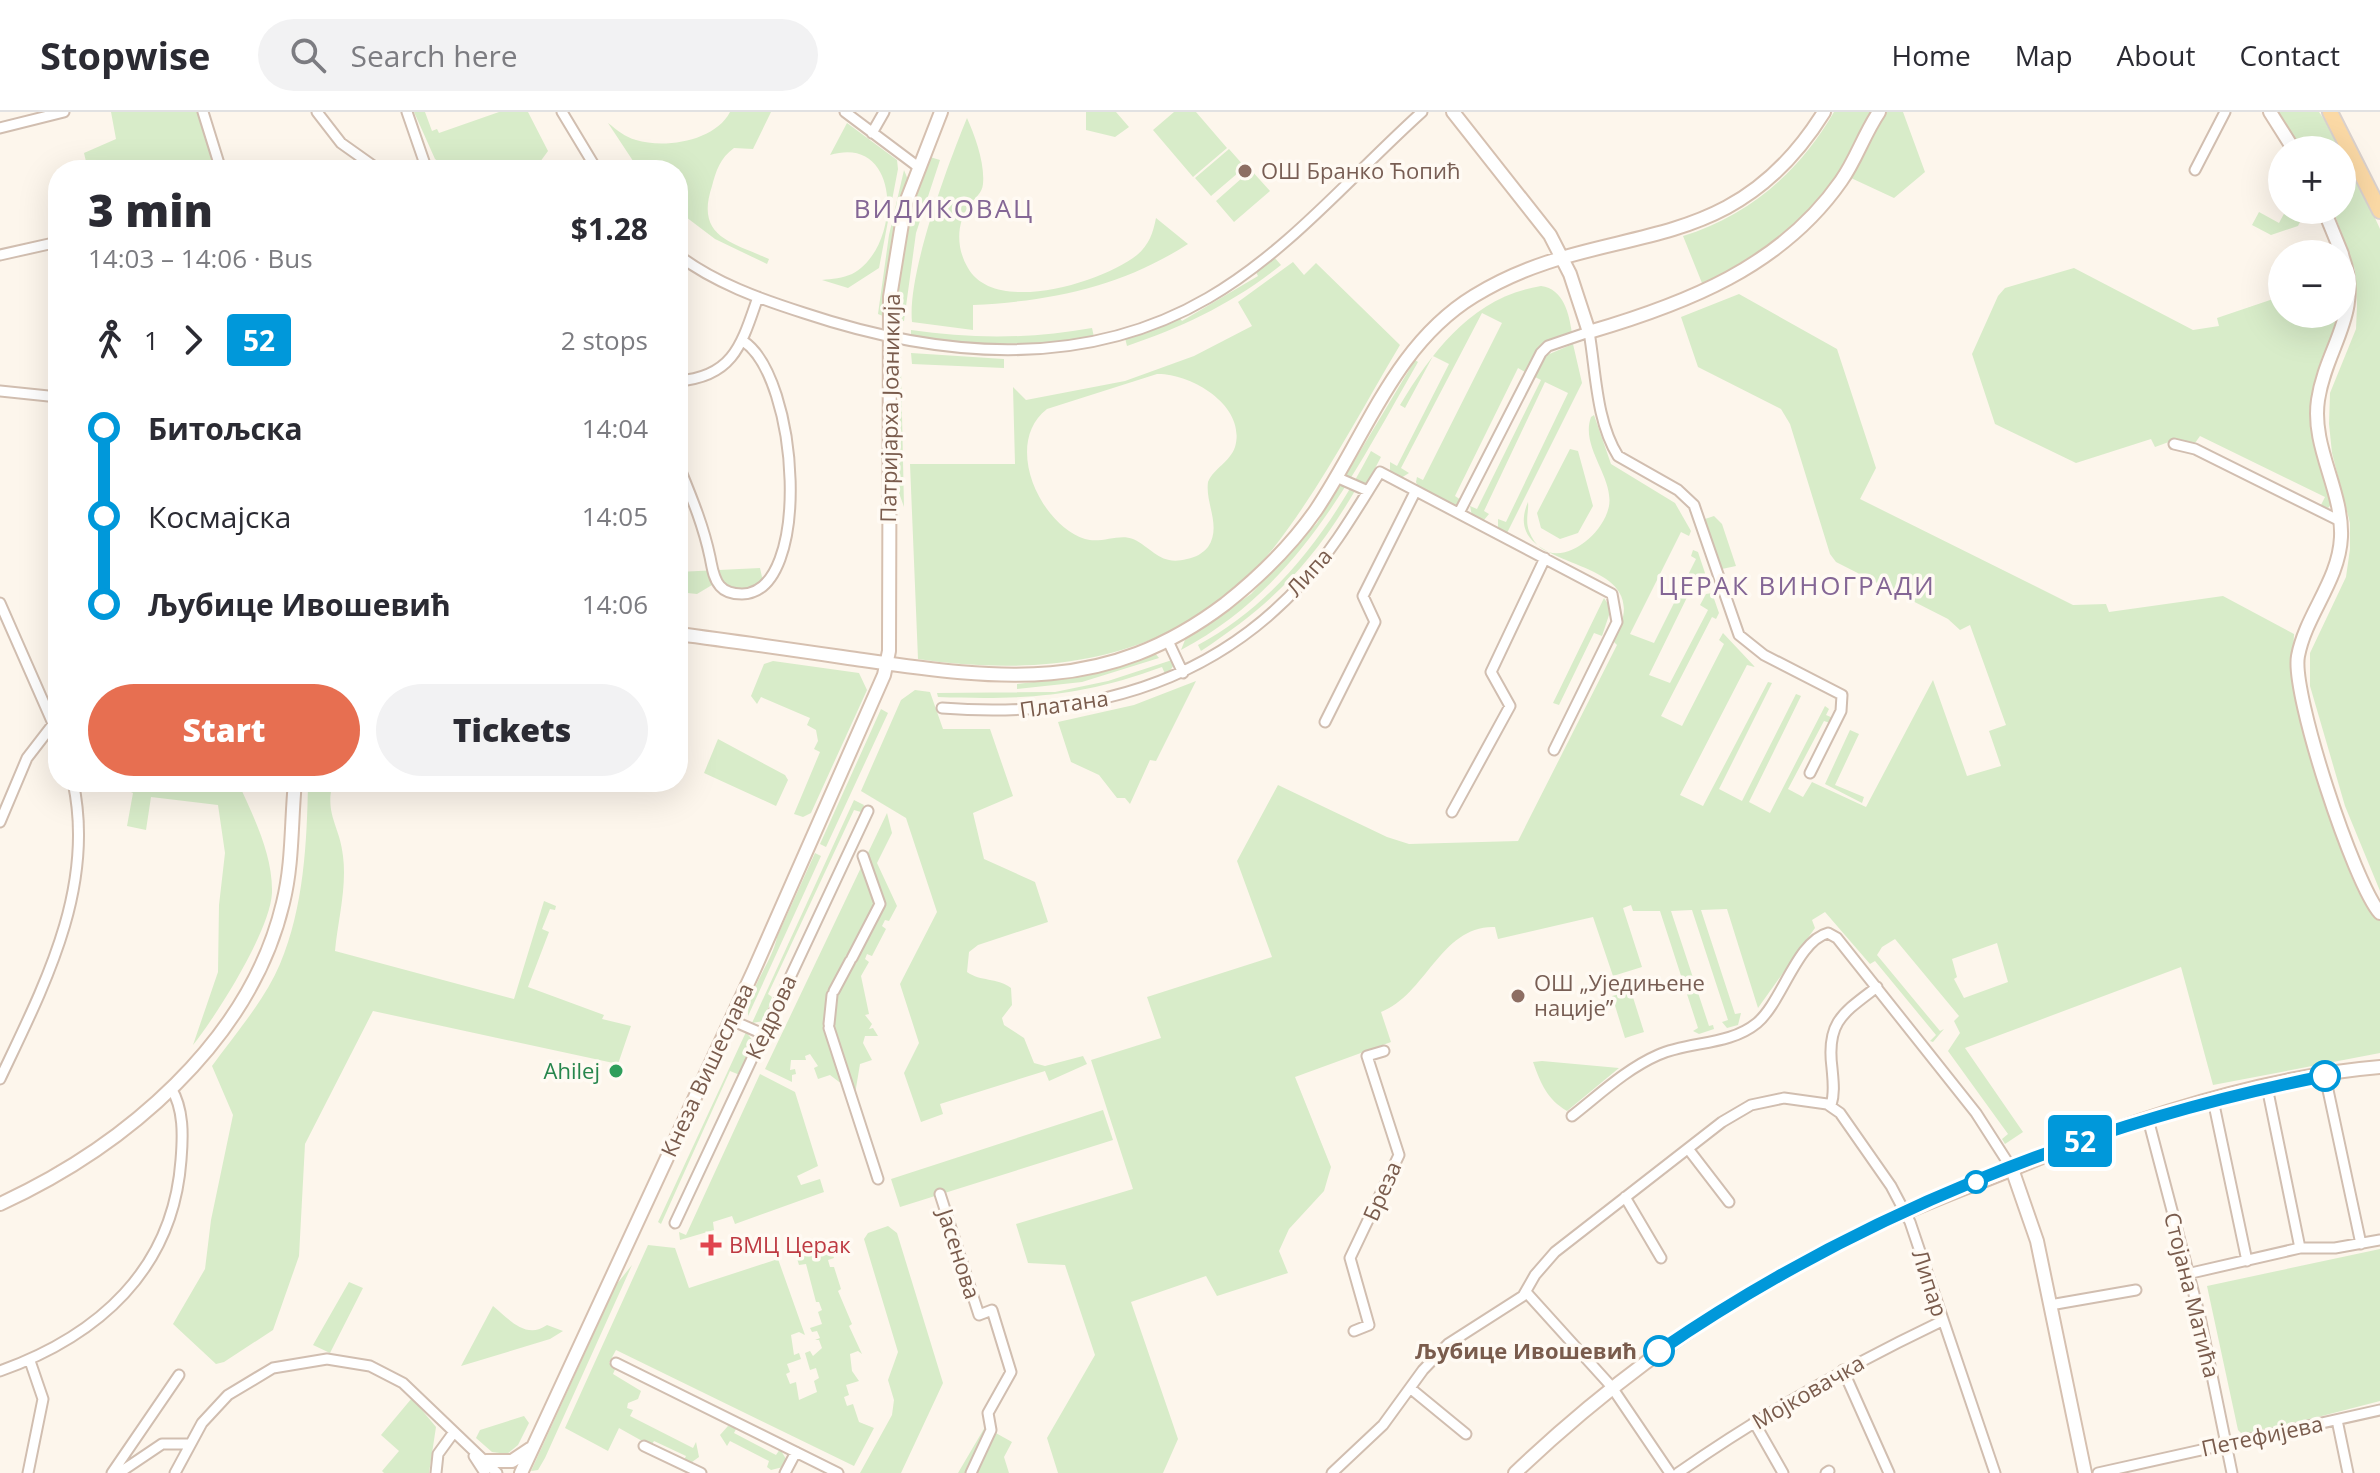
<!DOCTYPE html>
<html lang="en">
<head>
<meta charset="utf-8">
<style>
	body { margin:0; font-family:"Open Sans",sans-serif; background:#f2f2f3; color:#2b2b33; height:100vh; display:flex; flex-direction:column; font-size:30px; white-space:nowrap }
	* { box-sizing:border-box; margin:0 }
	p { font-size:26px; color:#7c7c81 }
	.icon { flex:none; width:44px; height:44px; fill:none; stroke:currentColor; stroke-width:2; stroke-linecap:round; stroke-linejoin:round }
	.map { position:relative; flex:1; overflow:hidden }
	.sheet { position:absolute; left:48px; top:48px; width:640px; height:632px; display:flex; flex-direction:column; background:#fff; border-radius:32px; box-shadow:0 8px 32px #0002 }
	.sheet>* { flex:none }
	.badge { padding:0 16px; border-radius:6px; font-size:28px; line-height:52px }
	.buttons { position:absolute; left:2268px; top:24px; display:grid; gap:16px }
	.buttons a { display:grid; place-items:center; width:88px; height:88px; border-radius:50%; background:#fff; box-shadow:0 8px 32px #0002; font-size:40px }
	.map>.badge { position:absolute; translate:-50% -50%; box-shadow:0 0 0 4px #fff }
	.legs { display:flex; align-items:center; gap:12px; height:88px; padding:0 40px; font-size:26px }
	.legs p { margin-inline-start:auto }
	.head { display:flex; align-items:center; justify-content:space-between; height:136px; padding:0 40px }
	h1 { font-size:44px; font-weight:800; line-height:60px }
	.primary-button { display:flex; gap:16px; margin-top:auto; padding:16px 40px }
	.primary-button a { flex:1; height:92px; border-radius:48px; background:#e76f51; color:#fff; font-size:32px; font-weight:800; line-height:92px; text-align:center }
	.primary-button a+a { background:#f2f2f3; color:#2b2b33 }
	ul { padding:0 40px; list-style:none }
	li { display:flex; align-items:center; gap:28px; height:88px; font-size:30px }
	li i { display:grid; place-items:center; width:12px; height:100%; margin:0 10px; background:currentColor }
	li i::after { content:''; width:20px; height:20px; margin:-10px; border:6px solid; border-radius:50%; background:#fff }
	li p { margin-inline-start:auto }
	li:first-child i { background:linear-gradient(#0000 50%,currentColor 0) }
	li:last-child i { background:linear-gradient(currentColor 50%,#0000 0) }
	header { display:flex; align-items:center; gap:48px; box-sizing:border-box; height:112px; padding:0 40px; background:#fff; border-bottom:2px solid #e1e1e2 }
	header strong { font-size:38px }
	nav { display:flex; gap:44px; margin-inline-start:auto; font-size:28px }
	.search { width:560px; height:72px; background:#f2f2f3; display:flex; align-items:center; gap:20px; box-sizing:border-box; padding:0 28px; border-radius:44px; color:#7c7c81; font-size:30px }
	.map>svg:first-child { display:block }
	.green { fill:#d8ecc9; fill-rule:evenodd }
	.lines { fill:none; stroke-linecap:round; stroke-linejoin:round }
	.street-casing { stroke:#d1beb0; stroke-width:13 }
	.secondary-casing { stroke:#d6c0b0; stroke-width:16 }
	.primary-casing { stroke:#dad1cd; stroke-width:18 }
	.street { stroke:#fff; stroke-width:9 }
	.secondary { stroke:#fff; stroke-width:12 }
	.primary { stroke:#fbd9a5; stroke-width:14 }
	.line-1-casing { stroke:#fff; stroke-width:18 }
	.line-1 { stroke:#0098da; stroke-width:12 }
	.education-dot { fill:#8d6e63; stroke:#fffaf3; stroke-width:3 }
	.leisure-dot { fill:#2e9e5b; stroke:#fffaf3; stroke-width:3 }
	.stop-1-dot { fill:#fff; stroke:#0098da; stroke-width:4 }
	.health-dot { fill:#e0444e; stroke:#fffaf3; stroke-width:3 }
	.labels { text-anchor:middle; stroke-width:7; stroke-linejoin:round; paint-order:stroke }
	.education-label { font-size:22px; fill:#785e54; stroke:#fffaf3; text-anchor:start }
	.street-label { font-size:22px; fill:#7a5c4d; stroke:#fffaf3 }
	.leisure-label { font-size:22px; fill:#27864d; stroke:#fffaf3; text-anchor:end }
	.health-label { font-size:22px; fill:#be3a42; stroke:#fffaf3; text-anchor:start }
	.stop-label { font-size:22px; font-weight:bold; fill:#7a5c4d; stroke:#fffaf3; text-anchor:end }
	.quarter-label { font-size:26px; letter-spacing:2px; fill:#846695; stroke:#fffaf3 }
</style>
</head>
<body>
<header>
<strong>Stopwise</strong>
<div class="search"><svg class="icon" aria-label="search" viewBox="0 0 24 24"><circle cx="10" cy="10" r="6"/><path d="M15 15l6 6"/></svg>Search here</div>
<nav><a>Home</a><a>Map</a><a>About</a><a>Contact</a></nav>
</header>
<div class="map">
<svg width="2380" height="1361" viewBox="0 0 2380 1361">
	<rect width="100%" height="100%" fill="#fdf6ec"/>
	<path class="green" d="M111,0H200L222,58H88L84,41L116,27Z
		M414,0H425L432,19L437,17L439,21L499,0H528L548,39L540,50L447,56L435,47Z
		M730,0H771L753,37L734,36C720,46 716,59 712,74C695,125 731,130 769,147L767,152L715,127L678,99V58H639L608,11C617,18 625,25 636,28C665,37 715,29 730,0Z
		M1086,0H1116L1129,15L1115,25L1086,18Z
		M1174,0H1196L1227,36L1193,65L1153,18Z
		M1834,0H1876C1860,24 1847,52 1830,75C1795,119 1752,148 1704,176L1683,124C1749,104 1800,59 1834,0Z
		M1887,0H1903L1925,60L1894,86L1851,66V58Z
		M2277,0H2319C2345,35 2362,77 2380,117V779L2345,694L2310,574V541L2346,465L2350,437V411L2332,341L2329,312L2330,281L2356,217L2357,194L2355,158L2333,98H2342V38H2301Z
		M967,6C975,24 985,51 983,72C982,81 976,85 970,92C956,111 956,136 968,156C995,204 1103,170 1137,143C1149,133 1153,121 1156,106L1188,132C1121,175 1052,189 973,193V218L912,210C907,162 948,52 967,6Z
		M847,11L897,48L898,57L879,156L848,176L822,168C832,167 843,166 852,162C902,136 903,21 830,43Z
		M1229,37L1245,55L1211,84L1195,66Z
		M930,45L940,48L916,121L904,209H897C897,152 910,99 930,45Z
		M904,58L908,68L889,150L883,204L878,202L889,123Z
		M1251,58L1270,79L1234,110L1216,89Z
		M2286,98H2306L2298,114L2271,123L2252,113L2259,100L2279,111Z
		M1274,145L1281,153C1234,191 1183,215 1127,234L1125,226L1179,205L1182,209L1258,164L1256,160Z
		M1293,150L1304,163L1316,151L1400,233C1360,300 1323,372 1275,434C1187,547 1051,567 918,547L910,352H1015L1013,275L1026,288L1125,269L1194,244L1252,214L1238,190ZM1157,262C1191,261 1247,294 1235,335C1230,350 1214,356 1208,370C1205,392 1222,414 1208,435C1202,442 1196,445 1187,447C1160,454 1154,437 1133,427C1119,421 1101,432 1085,427C1039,412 1003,331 1047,297Z
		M2074,156L2193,218L2219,214L2217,206L2282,184V202H2342L2343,169C2346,214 2325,236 2315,276C2306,316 2320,355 2332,392L2328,396L2321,393L2325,385L2200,324L2195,331L2177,327L2155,335L2151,327L2076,351L1995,312L1972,242L1998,184L2005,176Z
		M1541,174C1564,177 1569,202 1572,221L1547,230L1525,260L1518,256L1455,384L1461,388L1458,393H1450L1418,375L1416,370L1417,365L1423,368L1502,211L1482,201L1401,356L1409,361L1401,366L1390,361V350L1397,354L1449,252L1433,244L1405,296L1400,293C1434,237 1473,185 1541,174Z
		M1739,182L1837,237L1876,356L1860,387L2073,493L2106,492L2109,500L2223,484L2294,522L2292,562L2299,604L2351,764L2363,788L2380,809V941L2213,973L2181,855L1965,936L2023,1020L2005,1032L2002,1027L2008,1022L1948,939L1960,921L1954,909L1959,904L1895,827L1882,835L1877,843L1940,919L1944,917L1933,930L1930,929L1936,923L1875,849L1870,852L1825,800L1812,808L1815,816L1758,896L1727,797L1701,798L1735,902L1741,901L1738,913L1727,916L1722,910L1728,908L1692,798L1671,799L1709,914L1713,913L1714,917L1699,922L1693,919L1698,916L1660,799H1633L1631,793L1623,796L1642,855L1613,864L1593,805L1498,827L1495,815C1441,813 1426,883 1381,900L1391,930L1295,965L1331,1055L1324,1079L1289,1117L1279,1139L1288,1161L1217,1184L1206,1164L1131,1190L1178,1327L1163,1361H1058L1047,1326L1095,1243L1065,1153L1028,1151L1016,1112L1133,1077L1091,948L1161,926L1147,885L1272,845L1237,749L1278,673L1387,725L1409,732L1518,729L1617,533L1613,529C1668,435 1495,467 1528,390C1529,398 1525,409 1529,419C1547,466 1602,429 1609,394C1614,365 1580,335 1591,305L1594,303L1611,352L1675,391L1691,419L1689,424L1681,420L1630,522L1654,531L1696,447L1691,444L1693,438L1698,440L1705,461L1701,471L1695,469L1649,563L1670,571L1708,498L1700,493L1706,482L1712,481L1719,501L1716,507L1712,505L1661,604L1682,614L1724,532L1719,528L1723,521L1755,555L1747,553L1680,683L1703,694L1768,570L1772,571L1719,677L1742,689L1796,582L1801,584L1749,690L1770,701L1825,594L1829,597L1826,603L1833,606L1830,611L1824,609L1788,677L1803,685L1812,670L1866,695L1933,568L1967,664L2001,654L1989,619L2006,613L1970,513L1960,518L1948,507L1836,450L1830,442L1790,312L1781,297L1698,255L1681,205ZM1997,831L2008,870L1964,886L1954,867L1957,865L1952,847Z
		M1092,216L1094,225C1031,234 974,234 911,226V218C972,227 1031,227 1092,216Z
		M1573,232L1582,271L1507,421H1503L1498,418V407L1506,410L1568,281L1545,270L1484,399L1489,402L1484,408L1472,404L1470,394L1477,397L1541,268L1535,265L1547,243Z
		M911,241L1004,247V256L912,252Z
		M1415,248L1418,250C1354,361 1299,476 1181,538L1185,528L1251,482L1317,411Z
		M893,257L901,258L904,395L894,367Z
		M1570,337L1578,339L1593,394L1578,421L1560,427L1541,416L1537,401Z
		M1371,339L1381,345L1363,379L1356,377C1312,452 1273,491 1201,539L1198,533C1277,491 1330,417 1371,339Z
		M1714,404L1722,412L1736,454L1722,457L1705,407Z
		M760,456L764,474L738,482L717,470L697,482L678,480V460Z
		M1604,486L1611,497L1602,524L1594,521L1559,593L1553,591Z
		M1155,541L1159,546L1082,570L1017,577V572L1090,563Z
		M1172,548L1174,553L1166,564L1162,555C1080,585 1025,588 938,585L937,581L1055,580L1108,569Z
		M773,549L859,561L867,578L811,701L803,705L794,702L820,640L814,637L818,629L816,618L807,613L810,606L761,585L757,592L751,584L764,552Z
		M1196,569L1156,649L1150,648L1130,692L1125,686H1117L1099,663L1071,650L1058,610L1134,593Z
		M915,578L930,580L943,617H990L1013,684L973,701L984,747L1035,770L1048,810L978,833L969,840L967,860C981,870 996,865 1011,876L1012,893L1002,906L1004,913L1024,926L1034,951L1045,954L1083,944L1087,952L1049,969L1045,959L940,992L943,1002L921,1010L904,961L919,931L900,872L937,800L906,706L861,679L901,588Z
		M881,597L888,601L826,735L820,732Z
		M1850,618L1859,622L1835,673L1864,685L1862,691L1825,672Z
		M718,627L785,663L788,668L776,694L704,661Z
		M109,670H238C253,704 273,742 272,781C270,819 217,903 193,933L218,860L219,793L225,741L218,693L151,685L146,718L127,714L133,681Z
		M308,670H333C324,702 340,714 343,744C347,775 338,808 335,839L514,887L544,789L556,794L555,798L550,797L542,817L549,820L528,875L604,903L602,907L631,914L618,952L373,899L305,1032L299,1144L273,1218L224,1250L216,1252L173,1212L205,1157L211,1108L233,1003L212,954C235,922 265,888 280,852C304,795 307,730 308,670Z
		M854,688L864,693L861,700L854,698L768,882L772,885L764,909L752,911Z
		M887,701L892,721L877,751L897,794L889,809L885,808L882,814L886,817L872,844L867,842L865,847L869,850L861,864L869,902L865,903L872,912L869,917L873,916L878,924H865L863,931L872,948L860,952L855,982L830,963L818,967L814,956L818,954L810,942L805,944L806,948H791L790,958L795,957L796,962L792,963V970L765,957Z
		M815,741L821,744L748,904C747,878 772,851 777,825Z
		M1631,879L1644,920L1625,926L1612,884Z
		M746,920L754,930L740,963L730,959L661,1112L658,1110Z
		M1542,949L1619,956L1567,999C1547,987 1541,972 1533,950Z
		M760,962L795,980L818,1054L797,1064L801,1073L820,1067L824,1080L735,1112L732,1104L713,1110L714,1118L680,1128L679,1120L686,1123Z
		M1103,998L1113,1028L900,1095L891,1067Z
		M888,1114L897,1121L943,1271L901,1361H860L892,1303L894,1288L888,1268L898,1240L864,1127L868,1121Z
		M828,1129L834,1146L828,1148L830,1155H834L841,1177L838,1179L852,1212L849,1214L862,1242L858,1239L850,1242L852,1259L859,1269L846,1273L849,1283L844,1285L847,1294L853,1292L859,1310L874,1316L854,1354L616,1238L609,1251L616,1255L613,1262L641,1279L638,1287L628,1291L627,1296L633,1298L630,1304L693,1336L696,1330L699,1345L692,1350H683L686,1344L654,1329L651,1334L619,1316L608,1339L565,1316L648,1133L675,1136L689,1176L778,1147L805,1223L799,1220L791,1223L794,1243L799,1241L801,1247L787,1252L790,1260L786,1262L790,1272L796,1270L799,1288L817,1280L814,1269L819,1266L816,1256L810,1258L805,1241L810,1239L813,1244L822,1236L819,1228H815L820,1226L817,1219L812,1220L810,1216L822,1212L818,1200L822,1198L819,1190H816L806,1152L799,1153L795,1140Z
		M2380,1137V1289L2244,1324L2238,1318L2207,1174Z
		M632,1153L545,1346L538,1358L531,1359L616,1173Z
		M349,1170L363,1176L330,1241L313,1233Z
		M493,1194C509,1207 526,1228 547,1213L563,1219L550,1227L461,1254Z
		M412,1286L436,1315L429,1361H384L382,1359L399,1339L381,1323Z
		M524,1304L529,1311L518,1333L507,1342L492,1340L476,1326L480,1318Z
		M728,1314L737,1315L734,1321L776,1343L780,1337L786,1347L783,1355L771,1358L767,1355L769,1349L730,1329L727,1334L720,1323Z
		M985,1315L1012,1330L1004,1345L1009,1361H958Z"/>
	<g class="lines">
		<g class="street-casing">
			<path id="street" d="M203,0L221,58
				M317,0L341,31L379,58
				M407,0L427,58
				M562,0L597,58
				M845,0L917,54
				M0,16L64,0
				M872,21L884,0
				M2195,58L2225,0
				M0,143L58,130
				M678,143C715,171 760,187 804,201C936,245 1081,260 1208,186C1289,139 1352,63 1422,0
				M678,269C734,265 742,231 758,185
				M0,279L58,285
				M2174,332L2195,337L2340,409
				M678,352C691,384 703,412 710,445C712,454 713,466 720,474C725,480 734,482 742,482C813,481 799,265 743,229
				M1336,365L1368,379
				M1459,401L1541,241L1548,234L1589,220C1596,260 1596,309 1618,344L1678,378L1694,393L1739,523L1764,543L1842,583L1841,599L1810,661
				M0,491L58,623
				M1168,529L1183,561
				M942,596C1080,607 1207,576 1303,470C1334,437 1356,398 1380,360L1612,482L1617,510L1554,638
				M1325,610L1375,510L1363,484L1415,380
				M1452,700L1510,594L1491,560L1545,446
				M0,710L27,646L54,611
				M852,846L880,792L863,744
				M834,879L850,849
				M731,908L763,922
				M829,912L832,883
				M829,916L878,1067
				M2325,964L2361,1132
				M0,967C44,874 96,776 73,670
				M2267,975L2300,1136
				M2213,988L2247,1149
				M1831,993C1835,981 1833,968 1832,956C1826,910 1843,901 1877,875
				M1572,1004C1599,983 1626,957 1658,943C1689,929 1729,934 1757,911C1782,890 1797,829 1828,821L1837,826L1976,1001L2012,1057
				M2148,1007L2200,1205L2232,1361
				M1689,1038L1729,1090
				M940,1082L979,1203L992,1198L1011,1260L988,1301L991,1318L971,1361
				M1625,1085L1661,1146
				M675,1111L868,699
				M2187,1162L2300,1136H2335L2380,1128
				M1526,1180L1611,1274L1670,1361
				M2050,1193L2136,1178
				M1354,1219L1369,1213L1350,1146L1399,1043L1367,944L1384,939
				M616,1251L838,1361
				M1843,1258L1889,1361
				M0,1259C98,1224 173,1158 181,1048C183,1024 184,997 171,976
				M1410,1276L1466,1322
				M2337,1308L2348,1361
				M1754,1310L1783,1361
				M644,1334L701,1361
				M474,1344L485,1361
				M28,1361L43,1287L30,1249
				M112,1361L179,1263
				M119,1361L162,1332H190
				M175,1361L202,1311L228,1283L273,1256L327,1247L370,1254L403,1271L497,1361
				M436,1361L438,1342L454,1320
				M785,1361L796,1340
				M1332,1361L1383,1313L1423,1258L1448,1232L1523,1184L1535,1163L1555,1140L1722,1010L1751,993L1784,986L1827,992L1840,1001L1891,1074L1910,1110L1995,1361
				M1678,1361C1762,1302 1850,1253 1942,1209
				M1826,1361L1829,1359
				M2098,1361L2380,1298"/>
		</g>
		<g class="secondary-casing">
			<path id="secondary" d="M1453,0L1550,123L1570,162L1589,220C1685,192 1781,155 1841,69C1856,48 1864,22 1879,0
				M2270,0L2294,38
				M2324,98L2342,142
				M2342,143C2364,201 2326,234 2318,288C2311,335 2343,378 2341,425C2339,469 2306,502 2298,544C2291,581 2354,772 2380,801
				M678,522C740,530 801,539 863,548C1001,568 1106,582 1225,492C1259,465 1291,434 1316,398C1366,324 1394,233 1474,184C1604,104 1727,156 1824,0
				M2012,1057L2037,1129L2085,1361
				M0,1092C124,1035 250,930 283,791C293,751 291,710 295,670
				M486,1349H512L530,1337
				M521,1361L754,858L884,563L889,539L890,185L905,93L941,0
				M1515,1361C1621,1260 1739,1177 1873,1115C1919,1093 1966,1076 2013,1057C2125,1010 2259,965 2380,955"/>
		</g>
		<g class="primary-casing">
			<path id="primary" d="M2330,0L2380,99"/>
		</g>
		<use href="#street" class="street"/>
		<use href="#secondary" class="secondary"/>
		<use href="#primary" class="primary"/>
	</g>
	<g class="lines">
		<g class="line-1-casing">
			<path id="line-1" d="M1659,1239C1857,1103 2089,1010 2325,964"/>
		</g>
		<use href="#line-1" class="line-1"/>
	</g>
	<g class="education-dot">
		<circle cx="1245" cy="59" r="8"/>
		<circle cx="1518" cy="884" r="8"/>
	</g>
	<circle class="leisure-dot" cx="616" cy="959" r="8"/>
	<g class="stop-1-dot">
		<circle cx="2325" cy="964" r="14"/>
		<circle cx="1976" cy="1070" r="10"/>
		<circle cx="1659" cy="1239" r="14"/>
	</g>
	<path class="health-dot" d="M707 1121h8v8h8v8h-8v8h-8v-8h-8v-8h8z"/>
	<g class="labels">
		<g class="education-label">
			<text x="1261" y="67">ОШ Бранко Ћопић</text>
			<text x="1534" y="879">ОШ „Уједињене<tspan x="1534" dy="25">нације”</tspan></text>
		</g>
		<g class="street-label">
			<text transform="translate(890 296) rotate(-89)" y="8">Патријарха Јоаникија</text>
			<text transform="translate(1309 460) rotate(-48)" y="8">Липа</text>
			<text transform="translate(1064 592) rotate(-8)" y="8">Платана</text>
			<text transform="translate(771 905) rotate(-65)" y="8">Кедрова</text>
			<text transform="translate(707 958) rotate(-65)" y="8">Кнеза Вишеслава</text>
			<text transform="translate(1382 1079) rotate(-66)" y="8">Бреза</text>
			<text transform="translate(959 1142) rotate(72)" y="8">Јасенова</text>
			<text transform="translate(1930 1171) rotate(72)" y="8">Липар</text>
			<text transform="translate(2192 1183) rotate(76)" y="8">Стојана Матића</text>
			<text transform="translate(1808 1280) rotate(-30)" y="8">Мојковачка</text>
			<text transform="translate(2262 1324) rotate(-12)" y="8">Петефијева</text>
		</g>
		<g class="leisure-label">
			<text x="600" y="967">Ahilej</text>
		</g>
		<g class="health-label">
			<text x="729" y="1141">ВМЦ Церак</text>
		</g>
		<g class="stop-label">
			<text x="1637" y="1247">Љубице Ивошевић</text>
		</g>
		<g class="quarter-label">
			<text x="944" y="106">ВИДИКОВАЦ</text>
			<text x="1797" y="483">ЦЕРАК ВИНОГРАДИ</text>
		</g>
	</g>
</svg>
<div class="buttons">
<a>+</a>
<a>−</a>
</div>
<b class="badge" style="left:2080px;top:1029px;background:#0098da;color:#fff">52</b>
<section class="sheet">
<div class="head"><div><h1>3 min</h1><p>14:03 – 14:06 · Bus</p></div><b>$1.28</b></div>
<div class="legs"><svg class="icon" aria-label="walk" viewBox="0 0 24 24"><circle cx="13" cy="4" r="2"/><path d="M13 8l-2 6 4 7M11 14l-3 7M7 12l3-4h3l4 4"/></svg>1<svg class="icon" aria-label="forward" viewBox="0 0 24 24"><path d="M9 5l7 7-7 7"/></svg><b class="badge" style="background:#0098da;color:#fff">52</b><p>2 stops</p></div>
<ul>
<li><i style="color:#0098da"></i><b>Битољска</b><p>14:04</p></li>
<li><i style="color:#0098da"></i><span>Космајска</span><p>14:05</p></li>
<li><i style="color:#0098da"></i><b>Љубице Ивошевић</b><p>14:06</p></li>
</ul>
<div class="primary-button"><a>Start</a><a>Tickets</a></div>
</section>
</div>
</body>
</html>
